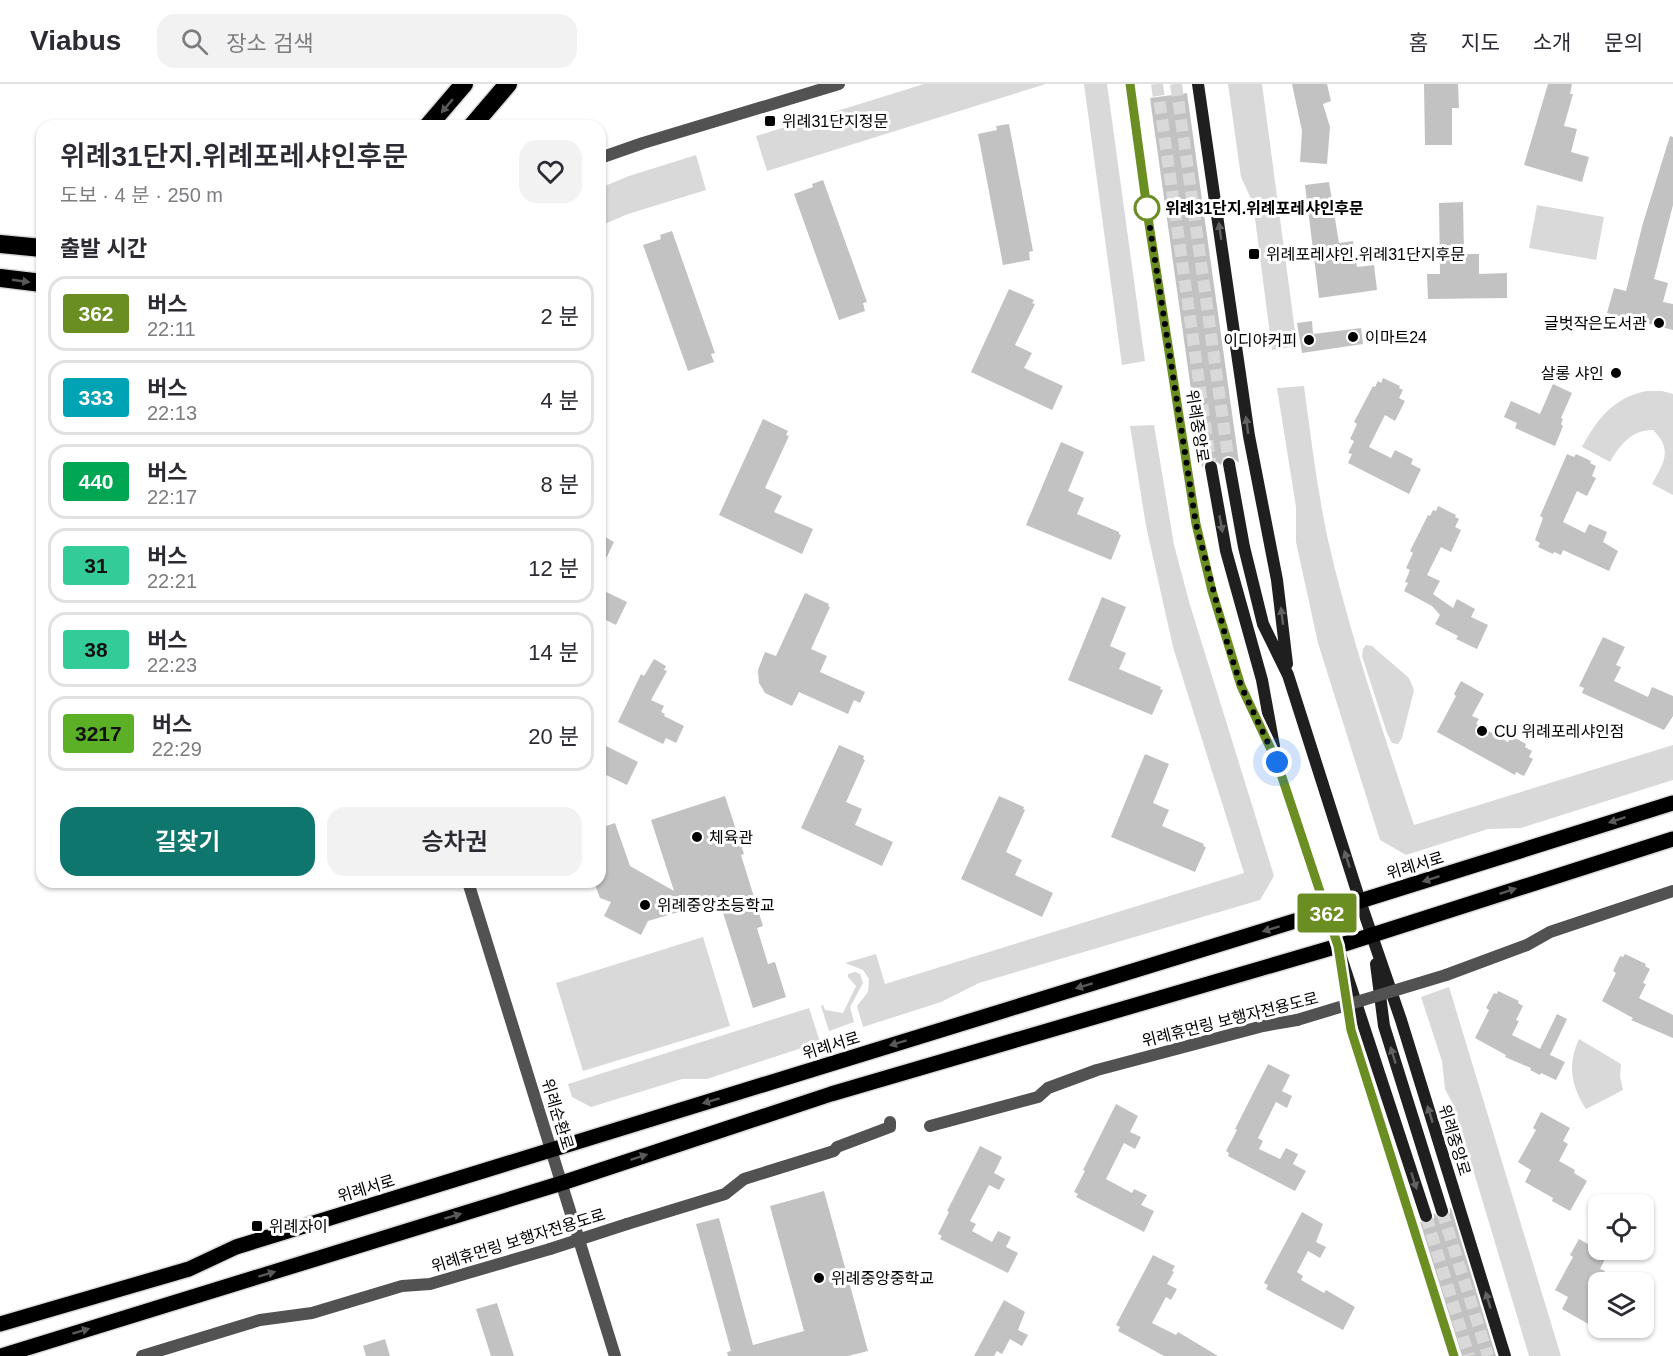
<!DOCTYPE html>
<html lang="ko">
<head>
<meta charset="utf-8">
<style>
	body { margin:0; font-family:Arial,"Noto Sans KR",sans-serif; background:#f2f2f3; color:#2b2b33; height:100vh; display:flex; flex-direction:column; font-size:22px; white-space:nowrap }
	* { box-sizing:border-box; margin:0 }
	p { font-size:20px; color:#7c7c81 }
	.icon { flex:none; width:33px; height:33px; fill:none; stroke:currentColor; stroke-width:2; stroke-linecap:round; stroke-linejoin:round }
	.map { position:relative; flex:1; overflow:hidden }
	.sheet { position:absolute; left:36px; top:36px; width:570px; height:768px; display:flex; flex-direction:column; background:#fff; border-radius:18px; box-shadow:0 2px 4px #0004 }
	.sheet>* { flex:none }
	.badge { padding:0 12px; border-radius:4px; font-size:21px; line-height:39px }
	.buttons { position:absolute; left:1588px; top:1110px; display:grid; gap:12px }
	.buttons a { display:grid; place-items:center; width:66px; height:66px; border-radius:12px; background:#fff; box-shadow:0 2px 4px #0004; font-size:30px }
	.you { position:absolute; width:30px; height:30px; margin:-15px; border:4px solid #fff; border-radius:50%; background:#1a73e8; box-shadow:0 0 0 9px #1a73e833 }
	.map>.badge { position:absolute; translate:-50% -50%; box-shadow:0 0 0 3px #fff }
	h2 { padding:0 24px; font-size:22px; line-height:54px }
	.round { display:grid; place-items:center; flex:none; width:63px; height:63px; border-radius:18px; background:#f2f2f3 }
	.summary { display:flex; align-items:center; justify-content:space-between; height:102px; padding:0 24px }
	h1 { font-size:28px; font-weight:600; line-height:45px }
	.action { display:flex; gap:12px; margin-top:auto; padding:12px 24px }
	.action a { flex:1; height:69px; border-radius:18px; background:#0f766e; color:#fff; font-size:24px; font-weight:600; line-height:69px; text-align:center }
	.action a+a { background:#f2f2f3; color:#2b2b33 }
	ul { padding:0; list-style:none }
	li { display:flex; align-items:center; gap:18px; height:75px; margin:0 12px 9px; padding:0 12px; border:3px solid #e1e1e2; border-radius:18px }
	li div { flex:1 }
	li b { display:block; font-size:22px }
	li em { font-style:normal }
	li .badge { min-width:66px; font-weight:700; text-align:center }
	header { display:flex; align-items:center; gap:36px; box-sizing:border-box; height:84px; padding:0 30px; background:#fff; border-bottom:2px solid #e1e1e2 }
	header strong { font-size:28px }
	nav { display:flex; gap:33px; margin-inline-start:auto; font-size:21px }
	.search { width:420px; height:54px; background:#f2f2f3; display:flex; align-items:center; gap:15px; box-sizing:border-box; padding:0 21px; border-radius:18px; color:#7c7c81; font-size:22px }
	.map>svg:first-child { display:block }
	.green { fill:#d9d9d9 }
	.building { fill:#c2c2c2 }
	.lines { fill:none; stroke-linecap:round; stroke-linejoin:round }
	.secondary-tunnel { stroke:#d9d9d9; stroke-width:12; stroke-dasharray:12 6; stroke-linecap:butt }
	.primary-casing { stroke:#dbdbdb; stroke-width:18 }
	.motorway-casing { stroke:#dbdbdb; stroke-width:21 }
	.pedestrian { stroke:#525252; stroke-width:12 }
	.tertiary { stroke:#525252; stroke-width:12 }
	.secondary { stroke:#1f1f1f; stroke-width:12 }
	.primary { stroke:#000; stroke-width:15 }
	.motorway { stroke:#000; stroke-width:18 }
	.tram { stroke:#000; stroke-width:1.5 }
	.pedestrian-bridge { stroke:#525252; stroke-width:12 }
	.oneway { fill:#595959 }
	.oneway2 { fill:#626262 }
	.line-casing { stroke:#fff; stroke-width:14 }
	.line { stroke:#6b8e23; stroke-width:9 }
	.walk { stroke:#000; stroke-width:6; stroke-dasharray:0 10.8 }
	.poi-dot { fill:#000; stroke:#fff; stroke-width:2 }
	.stop-dot { fill:#fff; stroke:#6b8e23; stroke-width:3 }
	.labels { text-anchor:middle; stroke-width:6; stroke-linejoin:round; paint-order:stroke }
	.poi-label { font-size:16px; fill:#000; stroke:#fff; text-anchor:start }
	.stop-label { font-size:16px; font-weight:bold; fill:#000; stroke:#fff; text-anchor:start }
	.street-label { font-size:16px; fill:#000; stroke:#fff }
</style>
</head>
<body>
<header>
<strong>Viabus</strong>
<div class="search"><svg class="icon" aria-label="search" viewBox="0 0 24 24"><circle cx="10" cy="10" r="6"/><path d="M15 15l6 6"/></svg>장소 검색</div>
<nav><a>홈</a><a>지도</a><a>소개</a><a>문의</a></nav>
</header>
<div class="map">
<svg width="1673" height="1272" viewBox="0 0 1673 1272">
	<rect width="100%" height="100%" fill="#fff"/>
	<path class="green" d="M924,0H1046L767,87L756,52Z
		M1084,0H1107L1145,277L1122,281Z
		M1228,0H1262L1297,262L1272,266L1253,119L1241,93Z
		M696,71L706,106L628,130L600,142V104L629,92Z
		M1537,121L1604,133L1596,176L1529,164Z
		M1304,302C1311,353 1317,405 1328,456C1350,552 1383,647 1414,741L1673,661V696L1521,744L1488,745L1406,771L1380,756L1318,559L1296,458V423L1277,304Z
		M1647,307H1662L1673,310V411L1652,400C1664,379 1673,365 1653,346C1631,346 1620,361 1610,378L1582,363C1597,335 1614,313 1647,307Z
		M1154,341L1174,461L1190,521L1274,792L1260,816L979,899L941,918L863,943L857,922L868,908L869,895L863,886L845,879L876,870L885,900L1244,789L1173,563L1146,442L1130,342Z
		M1366,561L1372,562L1409,594L1414,606L1402,654L1398,660L1392,659L1387,649L1362,572L1363,565Z
		M703,853L730,942L583,987L556,899Z
		M855,888L860,890L863,899L850,923L854,938L829,947L821,922L823,921L825,926L843,929L856,902L848,893V890Z
		M1449,903L1561,1272H1529L1454,1022L1445,1005L1442,977L1421,913Z
		M809,924L820,958L707,995H682L591,1023L572,1013L568,1000Z
		M1579,955L1621,980L1620,992L1623,1006L1586,1025C1571,1002 1567,980 1579,955Z"/>
	<path class="building" d="M1292,0H1327L1331,17L1323,20L1330,43L1327,80L1300,78L1302,47Z
		M1424,0H1458L1459,24H1452V61H1425Z
		M1548,0H1572L1570,10H1573L1564,42L1577,45L1571,68L1589,73L1582,98L1524,81Z
		M1187,9L1239,379L1232,373L1228,372L1223,374L1221,381L1214,376L1210,375L1205,377L1202,384L1150,14Z
		M1009,40L1033,167L1029,168L1030,176L1003,181L978,50L997,46L996,42Z
		M1670,52L1673,53V121L1654,195L1668,199L1663,218L1673,220V246L1607,229L1614,204L1626,207L1643,139Z
		M823,96L867,218L863,219L865,227L839,236L794,110L813,103L812,100Z
		M1329,98L1339,159L1353,157L1357,183L1374,181L1377,206L1319,214L1305,101Z
		M1463,118L1464,170H1479V190L1507,189V214L1428,215L1427,190H1440L1439,119Z
		M672,147L715,269L711,270L714,278L688,287L643,161L661,155L660,151Z
		M1009,205L1034,216L1032,219L1035,220L1015,261L1032,269L1024,284L1063,302L1052,326L971,288Z
		M1312,237L1313,250L1361,244L1363,260L1302,269L1297,239Z
		M1383,294L1400,302L1399,304L1403,306L1399,314L1405,317L1395,337L1385,331L1369,363L1391,374L1395,366L1413,375L1411,380L1421,385L1409,410L1348,379L1352,370L1348,369L1354,357L1350,355L1357,340L1354,338L1373,302L1375,303L1378,297L1381,299Z
		M1553,300L1572,309L1561,334L1563,335L1561,340L1563,342L1555,362L1515,344L1517,339L1504,333L1511,317L1540,330Z
		M763,335L788,347L786,351L789,352L765,404L782,412L774,428L813,445L802,470L719,431Z
		M1061,358L1084,368L1068,407L1084,414L1077,430L1119,448V450L1121,451L1111,476L1026,441Z
		M1567,370L1574,373L1576,370L1591,377L1590,379L1596,382L1592,392L1596,394L1587,412L1577,407L1563,438L1585,449L1589,440L1607,448L1603,458L1618,467L1609,487L1563,466L1561,471L1554,468L1553,470L1538,463L1540,459L1535,456L1543,434L1540,432Z
		M1438,422L1456,431L1455,433L1459,435L1455,443L1461,446L1451,468L1441,463L1427,491L1440,497L1433,510L1453,524L1457,515L1475,525L1471,533L1488,541L1477,565L1456,555L1458,552L1435,540L1440,531L1432,522L1404,507L1408,499L1405,498L1410,486L1406,484L1413,469L1410,467L1428,431L1430,432L1433,426L1436,427Z
		M600,450L614,458L600,487Z
		M600,505L627,518L616,541L600,533Z
		M805,509L829,520L828,522L830,523L811,565L827,572L820,588L865,608L860,619L854,616L848,630L799,608L792,622L765,609L759,599L758,586L765,568L776,572Z
		M1102,513L1126,523L1110,562L1126,569L1119,585L1161,603L1160,605L1163,606L1152,631L1068,596Z
		M1603,553L1625,563L1616,581L1621,583L1614,597L1648,613L1652,603L1673,612V632L1664,646L1582,609L1584,604L1579,602Z
		M654,575L666,582L664,586L667,587L651,616L664,622L661,628L665,630L664,632L684,642L676,659L666,654L663,660L618,638L641,590L644,592Z
		M1461,597L1484,610L1472,632L1479,635L1476,640L1508,658L1512,652L1526,660L1525,663L1532,667L1529,673L1533,675L1524,692L1516,688L1515,691L1437,648L1456,612L1454,610Z
		M600,659L638,678L627,701L600,688Z
		M839,661L864,672L863,675L865,676L846,718L862,725L855,741L893,758L882,782L801,744Z
		M1145,670L1169,680L1153,719L1169,726L1162,742L1204,760L1203,762L1206,763L1195,788L1111,753Z
		M725,712L744,770L741,771L763,842L757,844L768,880L775,878L786,913L753,924L719,816L648,837L641,851L604,832L611,818L600,814L594,798H600V744L615,739L630,782L674,807L651,736Z
		M999,712L1024,723L1023,725L1025,726L1006,768L1022,776L1015,791L1053,809L1042,833L961,795Z
		M1625,870L1646,880L1645,882L1650,885L1643,899L1646,900L1639,914L1673,931V954L1631,936L1633,934L1602,917L1616,889L1613,887L1620,872L1623,873Z
		M1498,907L1519,917L1518,919L1523,922L1516,936L1519,937L1512,951L1540,965L1557,930L1567,935L1550,971L1565,978L1556,996L1541,989L1540,991L1530,986L1531,984L1505,973L1506,971L1475,954L1489,926L1486,924L1494,909L1497,910Z
		M1268,980L1290,991L1282,1007L1292,1012L1287,1024L1276,1018L1258,1054L1263,1057L1259,1065L1280,1075L1286,1064L1298,1070L1293,1080L1306,1087L1295,1107L1228,1072L1229,1069L1226,1067L1237,1046L1235,1045Z
		M1116,1020L1138,1032L1130,1048L1141,1053L1135,1065L1124,1059L1106,1095L1132,1109L1134,1105L1147,1111L1141,1121L1154,1127L1144,1148L1076,1113L1078,1110L1074,1108L1085,1087L1083,1086Z
		M1541,1028L1570,1044L1563,1057L1568,1060L1559,1077L1575,1086L1574,1089L1587,1097L1570,1127L1552,1117L1553,1114L1525,1098L1531,1086L1518,1078L1536,1046L1533,1044Z
		M980,1062L1002,1073L994,1089L1005,1095L999,1106L989,1101L970,1137L976,1140L972,1147L992,1158L998,1147L1011,1153L1006,1163L1018,1169L1008,1189L940,1155L942,1152L938,1150L949,1128L947,1127Z
		M824,1107L868,1267L848,1272H728L727,1268L731,1267L696,1140L719,1134L753,1261L804,1247L770,1122Z
		M1450,1124H1451L1496,1272H1462L1420,1138L1429,1140L1434,1134V1129L1440,1135H1445L1450,1129Z
		M1302,1128L1323,1140L1316,1158L1326,1163L1320,1174L1308,1167L1297,1188L1303,1192L1301,1196L1324,1209L1326,1206L1355,1223L1343,1246L1266,1205L1268,1201L1264,1199Z
		M1579,1155L1607,1171L1600,1185L1605,1187L1599,1198V1246L1562,1225L1568,1213L1555,1206L1573,1173L1570,1171Z
		M1153,1171L1175,1182L1172,1187L1174,1188L1167,1200L1177,1205L1171,1216L1166,1213L1152,1239L1176,1251L1178,1248L1218,1272H1164L1118,1247L1120,1243L1116,1241Z
		M1004,1216L1025,1228L1018,1246L1028,1251L1022,1262L1010,1255L1002,1270L997,1267L994,1272H974Z
		M497,1219L514,1272H491L476,1225Z
		M385,1255L390,1272H366L363,1262Z"/>
	<g class="lines">
		<path class="secondary-tunnel" d="M1157,0L1211,383
			M1176,0L1229,380
			M1442,1127L1488,1272
			M1426,1132L1469,1272"/>
		<g class="primary-casing">
			<path id="primary" d="M0,1240L189,1185L236,1163L1360,817L1673,719
				M1,1272L562,1099L831,1010L1338,862L1673,755"/>
		</g>
		<g class="motorway-casing">
			<path id="motorway" d="M428,42L464,0
				M472,42L508,0
				M0,160L42,164
				M0,194L42,199"/>
		</g>
		<path class="pedestrian" d="M1446,891L1527,861L1550,848L1673,807
			M930,1042L1038,1013L1048,1004L1097,986L1263,942L1297,936
			M627,1140L725,1110L744,1095L834,1067L837,1063L890,1043V1038
			M142,1272L260,1236L312,1229L402,1202L430,1200L550,1165"/>
		<path class="tertiary" d="M600,74L643,59L839,0
			M468,798L615,1272"/>
		<path class="secondary" d="M1130,0L1149,140L1196,439L1212,507L1241,602L1277,678L1426,1132
			M1198,0L1249,352L1277,496L1287,580
			M1229,380L1244,463L1263,540L1288,591L1360,817L1401,936L1505,1272
			M1211,383L1226,467L1262,596L1274,662
			M1376,880L1384,942L1442,1127
			M1343,895L1351,947L1454,1272"/>
		<use href="#primary" class="primary"/>
		<use href="#motorway" class="motorway"/>
		<path class="tram" d="M0,1270L1,1272"/>
		<path class="pedestrian-bridge" d="M1297,936L1446,891
			M550,1165L627,1140"/>
	</g>
	<defs><path id="oneway-solid" d="M-6-.8H1V-3.2L6.5 0L1 3.2V.8H-6Z" transform="scale(1.5)"/></defs>
	<g class="oneway">
		<use href="#oneway-solid" transform="translate(447 22) rotate(130)"/>
		<use href="#oneway-solid" transform="translate(21 197) rotate(8)"/>
		<use href="#oneway-solid" transform="translate(1617 736) rotate(162)"/>
		<use href="#oneway-solid" transform="translate(1431 795) rotate(162)"/>
		<use href="#oneway-solid" transform="translate(1508 807) rotate(-18)"/>
		<use href="#oneway-solid" transform="translate(1271 845) rotate(163)"/>
		<use href="#oneway-solid" transform="translate(1084 902) rotate(163)"/>
		<use href="#oneway-solid" transform="translate(898 959) rotate(163)"/>
		<use href="#oneway-solid" transform="translate(711 1017) rotate(163)"/>
		<use href="#oneway-solid" transform="translate(639 1073) rotate(-18)"/>
		<use href="#oneway-solid" transform="translate(453 1132) rotate(-17)"/>
		<use href="#oneway-solid" transform="translate(267 1190) rotate(-17)"/>
		<use href="#oneway-solid" transform="translate(81 1247) rotate(-17)"/>
	</g>
	<g class="oneway2">
		<use href="#oneway-solid" transform="translate(1220 147) rotate(-98)"/>
		<use href="#oneway-solid" transform="translate(1247 341) rotate(-98)"/>
		<use href="#oneway-solid" transform="translate(1221 440) rotate(80)"/>
		<use href="#oneway-solid" transform="translate(1282 532) rotate(-97)"/>
		<use href="#oneway-solid" transform="translate(1347 775) rotate(-108)"/>
		<use href="#oneway-solid" transform="translate(1393 971) rotate(-107)"/>
		<use href="#oneway-solid" transform="translate(1430 1030) rotate(-107)"/>
		<use href="#oneway-solid" transform="translate(1414 1097) rotate(72)"/>
		<use href="#oneway-solid" transform="translate(1488 1216) rotate(-107)"/>
	</g>
	<g class="lines">
		<g class="line-casing">
			<path id="line" d="M1130,0L1149,140L1196,440L1212,507L1241,602L1277,678L1338,862L1351,946L1454,1272"/>
		</g>
		<use href="#line" class="line"/>
		<path class="walk" d="M1147,124L1146,118L1196,440L1228,562L1241,602L1277,678"/>
	</g>
	<g class="poi-dot">
		<rect x="764" y="31" width="12" height="12" rx="3"/>
		<rect x="1248" y="164" width="12" height="12" rx="3"/>
		<circle cx="1659" cy="239" r="6"/>
		<circle cx="1353" cy="253" r="6"/>
		<circle cx="1309" cy="256" r="6"/>
		<circle cx="1616" cy="289" r="6"/>
		<circle cx="1482" cy="647" r="6"/>
		<circle cx="697" cy="753" r="6"/>
		<circle cx="645" cy="821" r="6"/>
		<rect x="251" y="1136" width="12" height="12" rx="3"/>
		<circle cx="819" cy="1194" r="6"/>
	</g>
	<circle class="stop-dot" cx="1147" cy="124" r="12"/>
	<g class="labels">
		<g class="poi-label">
			<text x="782" y="43">위례31단지정문</text>
			<text x="1266" y="176">위례포레샤인.위례31단지후문</text>
			<text x="1647" y="245" text-anchor="end">글벗작은도서관</text>
			<text x="1365" y="259">이마트24</text>
			<text x="1297" y="262" text-anchor="end">이디야커피</text>
			<text x="1604" y="295" text-anchor="end">살롱 샤인</text>
			<text x="1494" y="653">CU 위례포레샤인점</text>
			<text x="709" y="759">체육관</text>
			<text x="657" y="827">위례중앙초등학교</text>
			<text x="269" y="1148">위례자이</text>
			<text x="831" y="1200">위례중앙중학교</text>
		</g>
		<g class="stop-label">
			<text x="1165" y="130">위례31단지.위례포레샤인후문</text>
		</g>
		<g class="street-label">
			<text transform="translate(1198 342) rotate(81)" y="6">위례중앙로</text>
			<text transform="translate(1415 781) rotate(-17)" y="6">위례서로</text>
			<text transform="translate(1230 935) rotate(-14)" y="6">위례휴먼링 보행자전용도로</text>
			<text transform="translate(831 961) rotate(-17)" y="6">위례서로</text>
			<text transform="translate(558 1030) rotate(73)" y="6">위례순환로</text>
			<text transform="translate(1455 1056) rotate(73)" y="6">위례중앙로</text>
			<text transform="translate(366 1104) rotate(-17)" y="6">위례서로</text>
			<text transform="translate(518 1156) rotate(-17)" y="6">위례휴먼링 보행자전용도로</text>
		</g>
	</g>
</svg>
<div class="buttons">
<a><svg class="icon" aria-label="locate" viewBox="0 0 24 24"><circle cx="12" cy="12" r="6"/><path d="M12 2v4M12 18v4M2 12h4M18 12h4"/></svg></a>
<a><svg class="icon" aria-label="layers" viewBox="0 0 24 24"><path d="M12 4l9 5-9 5-9-5zM3 14l9 5 9-5"/></svg></a>
</div>
<div class="you" style="left:1277px;top:678px"></div>
<b class="badge" style="left:1327px;top:829px;background:#6b8e23;color:#fff">362</b>
<section class="sheet">
<div class="summary"><div><h1>위례31단지.위례포레샤인후문</h1><p>도보 · 4 분 · 250 m</p></div><a class="round"><svg class="icon" aria-label="heart" viewBox="0 0 24 24"><path d="M12 20l-8-8c-3-5 5-10 8-4 3-6 11-1 8 4z"/></svg></a></div>
<h2>출발 시간</h2>
<ul>
<li><span class="badge" style="background:#6b8e23;color:#fff">362</span><div><b>버스</b><p>22:11</p></div><em>2 분</em></li>
<li><span class="badge" style="background:#00a3b4;color:#fff">333</span><div><b>버스</b><p>22:13</p></div><em>4 분</em></li>
<li><span class="badge" style="background:#00a651;color:#fff">440</span><div><b>버스</b><p>22:17</p></div><em>8 분</em></li>
<li><span class="badge" style="background:#3c9;color:#111">31</span><div><b>버스</b><p>22:21</p></div><em>12 분</em></li>
<li><span class="badge" style="background:#3c9;color:#111">38</span><div><b>버스</b><p>22:23</p></div><em>14 분</em></li>
<li><span class="badge" style="background:#5bb025;color:#111">3217</span><div><b>버스</b><p>22:29</p></div><em>20 분</em></li>
</ul>
<div class="action"><a>길찾기</a><a>승차권</a></div>
</section>
</div>
</body>
</html>
